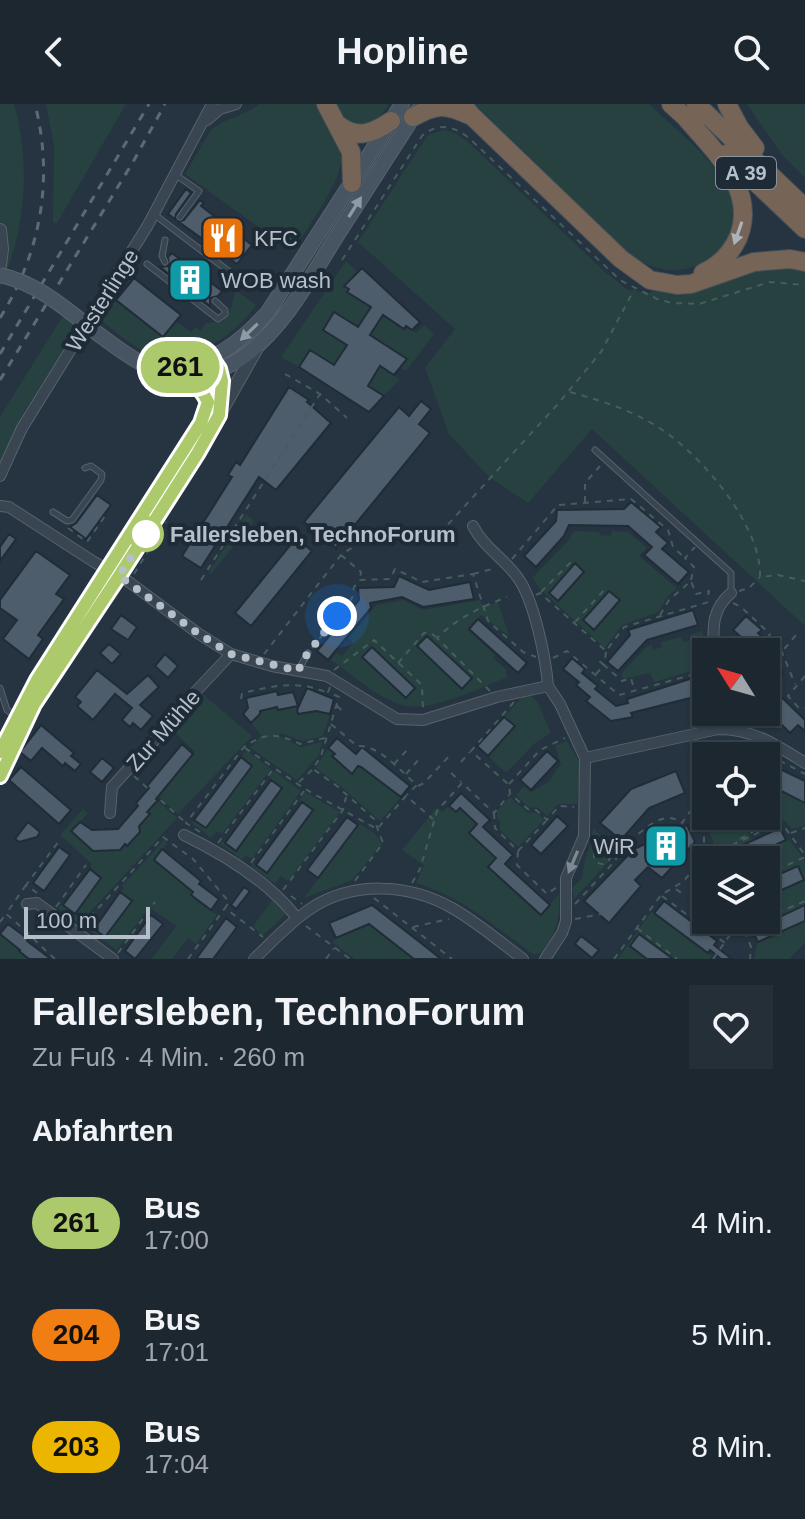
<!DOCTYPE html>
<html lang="de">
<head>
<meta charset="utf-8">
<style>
	body { margin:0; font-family:Arial,sans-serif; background:#252f38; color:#f1f3f6; height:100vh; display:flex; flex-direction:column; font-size:30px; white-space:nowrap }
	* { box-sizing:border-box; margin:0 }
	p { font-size:26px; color:#a0a5ab }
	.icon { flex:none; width:44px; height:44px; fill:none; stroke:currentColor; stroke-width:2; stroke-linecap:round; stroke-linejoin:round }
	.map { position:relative; height:855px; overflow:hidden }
	.drawer { display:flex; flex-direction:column; background:#1c2730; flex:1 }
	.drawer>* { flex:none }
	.badge { padding:0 16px; border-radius:26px; font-size:28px; line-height:52px }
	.needle { width:52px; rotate:307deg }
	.buttons { position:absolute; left:692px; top:534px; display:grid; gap:16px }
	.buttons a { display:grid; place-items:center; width:88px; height:88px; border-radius:0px; background:#1c2730; box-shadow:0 2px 6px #0004,0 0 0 2px #3a444c; font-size:40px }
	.scale { position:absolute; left:24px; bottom:20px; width:126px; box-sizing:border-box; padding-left:8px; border:4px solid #b5c0ca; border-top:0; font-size:22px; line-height:28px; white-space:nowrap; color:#b5c0ca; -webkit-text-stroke:6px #1e2a35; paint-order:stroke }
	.you { position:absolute; width:40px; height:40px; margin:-20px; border:6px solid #fff; border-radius:50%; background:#1a73e8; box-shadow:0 0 0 12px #1a73e833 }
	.map>.badge { position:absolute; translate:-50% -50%; box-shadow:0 0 0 4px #fff }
	h2 { padding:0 32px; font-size:30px; line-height:72px }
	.round { display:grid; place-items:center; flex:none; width:84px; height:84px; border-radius:0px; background:#252f38 }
	.head { display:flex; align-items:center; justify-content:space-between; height:136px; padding:0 32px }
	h1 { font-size:38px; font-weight:800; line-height:60px }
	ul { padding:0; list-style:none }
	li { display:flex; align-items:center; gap:24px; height:112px; padding:0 32px }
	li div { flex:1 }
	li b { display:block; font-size:30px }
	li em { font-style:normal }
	li .badge { min-width:88px; font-weight:700; text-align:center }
	header { display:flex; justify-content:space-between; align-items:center; height:104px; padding:0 32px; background:#1c2730; font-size:36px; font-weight:800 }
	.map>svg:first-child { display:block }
	.green { fill:#274141; fill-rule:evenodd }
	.building { fill:#4d5d6b; stroke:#202c37; stroke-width:2 }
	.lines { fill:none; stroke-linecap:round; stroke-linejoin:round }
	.service-casing { stroke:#57636d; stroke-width:7 }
	.minor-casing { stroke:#57636d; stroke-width:12 }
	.tertiary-casing { stroke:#57636d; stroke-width:14 }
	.secondary-casing { stroke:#57636d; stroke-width:16 }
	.motorway-casing { stroke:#44505a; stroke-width:20 }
	.path { stroke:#455d5d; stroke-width:2; stroke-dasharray:6 6; stroke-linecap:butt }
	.service { stroke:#394550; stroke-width:5 }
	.minor { stroke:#394550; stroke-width:10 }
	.tertiary { stroke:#394550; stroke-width:12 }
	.secondary { stroke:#475563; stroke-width:14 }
	.motorway { stroke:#766556; stroke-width:18 }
	.rail { stroke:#5b6a77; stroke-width:3; stroke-dasharray:8 8; stroke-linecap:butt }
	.secondary-bridge-casing { stroke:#57636d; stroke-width:16; stroke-linecap:butt }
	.secondary-bridge { stroke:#475563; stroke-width:14 }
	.oneway { fill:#8e9ba6 }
	.oneway2 { fill:#acb2b9 }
	.oneway3 { fill:#7d8993 }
	.line-casing { stroke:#fff; stroke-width:18 }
	.line { stroke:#acc96c; stroke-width:12 }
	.walk { stroke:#b5c0ca; stroke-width:8; stroke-dasharray:0 14.4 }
	.stop-dot { fill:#fff; stroke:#acc96c; stroke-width:4 }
	.labels { text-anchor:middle; stroke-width:8; stroke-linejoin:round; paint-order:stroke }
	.shield { fill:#1e2a35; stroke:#88939d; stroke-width:2 }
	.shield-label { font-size:20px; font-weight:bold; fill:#b5c0ca }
	.poi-label { font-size:22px; fill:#b5c0ca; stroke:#1e2a35; text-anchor:start }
	.street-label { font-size:22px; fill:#b5c0ca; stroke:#1e2a35 }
	.stop-label { font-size:22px; font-weight:bold; fill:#b5c0ca; stroke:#1e2a35; text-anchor:start }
</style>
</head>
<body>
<header><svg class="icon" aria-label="back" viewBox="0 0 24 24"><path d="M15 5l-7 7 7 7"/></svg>Hopline<svg class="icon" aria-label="search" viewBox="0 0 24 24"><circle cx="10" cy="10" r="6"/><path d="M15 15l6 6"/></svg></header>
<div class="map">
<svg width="805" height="855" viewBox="0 0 805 855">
	<rect width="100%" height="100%" fill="#253440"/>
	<path class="green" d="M0,0H14C31,62 26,125 0,184Z
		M46,0H126L57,119H53L54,43Z
		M259,0H319C323,21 337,34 341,52C345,74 305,126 293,148L185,70L211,26C225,13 245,13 259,0Z
		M336,0H389C373,26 352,31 336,0Z
		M408,0H415C387,44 359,87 331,130C301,176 274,223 230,255L229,253L251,237L280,203Z
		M475,0H649C673,23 725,64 733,96C743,135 707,169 669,166C649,164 635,155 620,142Z
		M747,0H805V74L782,51Z
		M444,26L455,29L467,37L605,168L628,186L649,189L653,186L677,189L705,185L756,165L789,163L805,167V522L592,325L528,399L489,373L449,330L425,264L455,225L358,138L428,31Z
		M346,157L358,168L345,182L349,185L347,189L371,203L358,223L334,208L347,241L334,261L310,246L299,263L281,253Z
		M236,186L256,201C235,232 187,265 148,249C130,242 113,225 97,213L110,192L163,233L176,217L191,228L196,223L200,227L206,219L222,218L230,207Z
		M383,211L404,225L406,222L416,229L424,221L434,230L406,267L401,264L407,255L370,231Z
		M63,212L78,224L22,311L0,357V313Z
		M380,262L400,275L384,292L368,282Z
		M246,410L254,417L211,470L209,468Z
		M573,427L599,428L600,431L611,432L612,427L628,428L647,444L639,452L677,484L668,492L658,508L622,521L605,544L539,484L533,473L569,436Z
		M403,496L424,506L480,496L483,504L498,498L509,532L481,511L468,526L495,551L493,554L507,566L505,569L508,573C481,583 434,607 406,602C379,596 353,571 331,556L336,549L342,552L353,539L349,534L376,501ZM426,532L472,574L463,584L417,543ZM372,543L415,583L406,594L363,554Z
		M703,527L705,563L654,578L650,569L623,575L621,570L647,542L652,541L653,546L662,543L661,538L681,533L684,538L692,536L691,530Z
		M203,590L252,632L178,710L158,692L195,648L171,625Z
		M530,591L538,599L551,629L535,639L506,669L488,652L514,622L504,613L523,592Z
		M297,602L298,610L310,605L330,610L323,632L302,637L281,629L279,632L301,643L322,638L319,651L297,676L250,644L261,631L251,619L260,611V607L277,603L279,606Z
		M567,637L580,659L577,700H558L547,712L537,703L529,704L516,691L524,682L531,688L548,678L561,660L555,642Z
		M328,644L335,650L333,653L352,669L358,662L361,663L401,693L380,717L342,683L316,664Z
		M246,646L271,665L222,730L217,727L211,734L192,719L194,716L206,724L252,662L241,653Z
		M274,667L301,687L252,755L246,751L242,756L220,740L222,737L236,747L282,685L269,673Z
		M772,682L805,699V722L792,725L784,716L782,719H774V714L766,707V686L770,687Z
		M305,688L340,708L288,777L281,772L275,780L251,762L253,759L267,768L312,707L299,696Z
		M510,693L528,709H537L544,716L518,743L500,726V717L497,714V707Z
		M157,696L177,714L79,820L58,804L61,800L75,810L101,774L90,765L92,760L60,731L83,705L88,709L72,727L93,747L120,746L125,740L127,742L149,710L147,708Z
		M449,702L456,708L460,704L477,720L469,729L496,754L488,763L540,811L559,790C561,814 556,829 542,848L534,851C497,824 461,792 416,779L424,761L402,746L437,703L442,708Z
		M715,712H761L748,728L752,737L719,752L709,727L716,718Z
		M359,719L375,730L382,740L352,776L304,794Z
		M593,724L618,748L574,795L572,784L582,774C583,755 592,743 593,724Z
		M789,735L805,757V801L752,826L747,816H766V793L804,775L797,762L766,776V756H743Z
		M164,736L167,739L155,756L193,788L192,791L217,811L196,840L188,834L172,855H152L176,822L149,803L117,846L91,828L94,825L106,833L132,797L120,788L124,784L122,782Z
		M273,795L287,809L262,832L253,822Z
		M652,807L708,849L711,852L709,855H673L639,830L630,842L647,855H618Z
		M805,817V839L789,855H754L758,838Z
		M369,820L414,855H355L332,838L336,834Z
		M0,830L20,846L19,848L29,855H0Z"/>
	<path class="building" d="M186,85L191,89L176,110L175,115L168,110Z
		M200,96L204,99L201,102L252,141L237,160L179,118L184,116Z
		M172,149L222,187L218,192L210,194V202L160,163L169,162L168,153Z
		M362,164L420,218L412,226L406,222L404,225L383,211L370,231L407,255L394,271L380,262L368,282L384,292L369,308L299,263L310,246L334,261L347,241L323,226L334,208L358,223L371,203L347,188L349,185L344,182Z
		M134,174L181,211L163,233L116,196Z
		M289,283L309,296L307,298L331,319L276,386L259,373L201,464L182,452L232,373L228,371L236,358L240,361Z
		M421,297L431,305L419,320L430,329L336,444L304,418L399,303L409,312Z
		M97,391L111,401L86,435L70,423L76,419Z
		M631,398L661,423L656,428L668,439L662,445L689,468L678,480L644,451L652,443L628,422L569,421L564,432L536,463L524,452L556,417L557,406L624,405Z
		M9,430L16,435L0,457V443Z
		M296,434L312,447L251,522L235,509Z
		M36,447L70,471L56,490L64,495L38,531L43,535L29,555L3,535L17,516L0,504V496Z
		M575,459L584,468L558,497L549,489Z
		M399,472L429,486L470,478L474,495L423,503L402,493L370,499L371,504L328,556L317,547L359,496L358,484L394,483Z
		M609,487L620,496L594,526L583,516Z
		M693,506L698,521L647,536L618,567L607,558L630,531L628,526Z
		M121,511L137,523L128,536L111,525Z
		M746,512L762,526L758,529L775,545L767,554L783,568L770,582L805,616V627L798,621L790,629L766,605V548H750L746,544L749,540L733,526Z
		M478,515L527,559L518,569L469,525Z
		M427,532L472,574L462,585L417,542Z
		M109,540L121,550L112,560L100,549Z
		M372,543L415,584L406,594L362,553Z
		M165,550L178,562L168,574L155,562Z
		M572,554L585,565L582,569L598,582L595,585L616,602L628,599L627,595L693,574L698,592L631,609L633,613L611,617L586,597L590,593L576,581L579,578L563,565Z
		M97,566L127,590L148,571L159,583L140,601L153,612L141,626L133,619L130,623L122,616L132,604L115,590L93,616L77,602L81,598L75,593Z
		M307,584L334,595L330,610L316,607L298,610L297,606Z
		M277,587L278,591L293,588L298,602L278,606L277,603L260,607V610L251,619L243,610L248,604L246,594Z
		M504,613L515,622L488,652L477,642Z
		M41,621L74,649L71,652L81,660L75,667L65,659L63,662L42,644L31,657L20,648Z
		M337,634L356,650L362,643L410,682L401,693L361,663L358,662L352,670L332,652L335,650L328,644Z
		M182,640L193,650L156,695L158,696L147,708L150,710L139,722L140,728L127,742L125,740L120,746L93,747L71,727L80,718L92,726L118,725L138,702L136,699L149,684L147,682Z
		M547,647L558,657L531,686L520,676Z
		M241,653L252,662L206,724L194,716Z
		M102,654L114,664L102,678L90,668Z
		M21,663L71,706L59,720L9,676Z
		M766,665L777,670L780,665L805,677V699L772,682L766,695Z
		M676,667L685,689L649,704L621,736L600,719L631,685Z
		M271,676L282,684L236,747L225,739Z
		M461,689L490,716L483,723L513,751L505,760L550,801L541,811L488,763L496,754L469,729L477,720L460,704L456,708L449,702Z
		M302,698L313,706L267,769L256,761Z
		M557,712L568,722L541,750L531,741Z
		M347,713L358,721L318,774L307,766Z
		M28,718L40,728L37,733L19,738L15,735Z
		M687,721L695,738L662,774L648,763L635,776L641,782L609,819L584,797L634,745Z
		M780,724L786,736L743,756H710Z
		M59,743L70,751L44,787L33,779Z
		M162,745L201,777L199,780L219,795L211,806L191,791L193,788L154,756Z
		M798,762L804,776L766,793V776Z
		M90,765L101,774L75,810L63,801Z
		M244,783L250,787L236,805L231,801Z
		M120,788L132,797L105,833L94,825Z
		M664,797L717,837L714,841L732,855H721L710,846L708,849L654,809Z
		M372,801L426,843L441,855H414L369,820L336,834L329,819Z
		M805,801V817L758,838L752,826Z
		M151,811L163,820L135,855L125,847Z
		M226,814L237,823L213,855H196Z
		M8,820L28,835L27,837L51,855H29L19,847L20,846L0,830Z
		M639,830L673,855H647L630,842Z
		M581,832L599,846L592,854L575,840Z"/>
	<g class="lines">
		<g class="service-casing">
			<path id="service" d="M176,71L199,87L180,113
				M155,111L231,169
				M165,158L162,152L165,136
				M147,160L218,215L225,210V206L215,197
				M595,346L731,469V488
				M53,408L67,417L72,416L101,376L102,370L91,362L85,364
				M299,565L308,549
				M0,584L7,606L16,613"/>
		</g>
		<g class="minor-casing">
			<path id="minor" d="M207,16L220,5L236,0
				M0,372L22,324L148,121L212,0
				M0,402L9,403L94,458L129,478L199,530L231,550L272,562L327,572L397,615L423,616L497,593L548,582L560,600L585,654L718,625C753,625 777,641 805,659
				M473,422C484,444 504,454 518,474C534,496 546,555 548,582
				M714,548C713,524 711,506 731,489
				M717,608L718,625
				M110,709L112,683L162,628L168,617L231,550
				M184,731C225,751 269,778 297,814
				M27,800L37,799L113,855
				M254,855C272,838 289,819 310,805C352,777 408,779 452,804C477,818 500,838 523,855
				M545,855L562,829L566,817V774L584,732L585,654"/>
		</g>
		<g class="tertiary-casing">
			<path id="tertiary" d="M0,126L2,145L0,161
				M215,260L222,277L220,303
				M0,648L37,576L201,319L208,298L210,261
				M0,672L24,617L197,350L257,244"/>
		</g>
		<g class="secondary-casing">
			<path id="secondary" d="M97,229C125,250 152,272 189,271C209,271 230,263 246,251C285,222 312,171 338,130C364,89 391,48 417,7
				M168,263C211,262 240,239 268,208L402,0"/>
		</g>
		<g class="motorway-casing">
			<path id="motorway" d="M326,0L351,48L352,79
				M462,0L472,12L621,155L650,176L677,181L691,180L754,158L790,155L805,158
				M671,0L695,22
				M696,0L805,104
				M727,0L739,23L755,44
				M413,13C437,0 445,0 469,11
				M686,14C714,47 758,86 738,134C731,149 719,162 703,169
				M337,20C356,36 372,30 391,17
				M726,50L805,125"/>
		</g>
		<path class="path" d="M342,156L422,32C438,18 454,22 469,34L620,176L657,195L672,199L699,200L770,178L805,181
			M285,270L320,290L347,314
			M570,288C602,297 632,306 661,325C701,351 762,422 760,473L778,471L805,477
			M585,398V379L600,362
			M68,424L87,438L105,412
			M341,451L361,468L360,474
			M512,455L558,401L631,395L668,426L673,443L685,454
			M134,470L166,418
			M473,470L496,464
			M201,476L320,290
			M691,476L694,463L685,454L695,443
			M739,487L749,484L760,473
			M541,488L575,454
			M536,491L540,489L606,547L624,523L712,497
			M733,499L741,503L770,530L768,533L781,544H785L796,531
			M660,511L669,496L691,477L696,490L709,487L707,496
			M575,518L607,483
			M312,544L352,494L354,483L360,476L390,475L395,465L422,478L473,470L488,517L523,548L536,553
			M781,546L795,580
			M606,548L604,561L622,577L631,574L634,585
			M264,550L341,451C372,428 405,430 442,427L557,301L601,248L634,186
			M553,554L567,547L619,591L706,567
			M398,559L424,529H431L436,533
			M334,566L374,536L422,581L423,606
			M596,570L604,561L598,556
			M805,572L788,592L799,604H805
			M330,583L328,588L339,593L321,652L313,665L337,682L374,715L383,739L354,778
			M490,587L437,534C457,514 481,503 507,493
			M241,595L242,589C274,582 295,576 326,588
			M514,598L471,647L509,681L510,690L529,706H536L547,716L559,702L574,703
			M337,602L346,610
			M331,620L357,642C379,640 401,668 417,681L407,691
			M245,644L273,663
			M758,652L765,649L805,670
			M461,658L470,648
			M394,660L408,645
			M451,669L461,678
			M406,670L420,654
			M134,672L186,719
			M299,678L312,666
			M509,680L540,646L565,634
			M418,682L424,679L452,649
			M494,709L495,724L518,747L517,761L547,790L557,783
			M710,712L712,719L704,727V739L713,756
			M200,728L186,719L244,643C266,628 276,629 300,640L325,634
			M791,729L805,724
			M740,735L754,727L759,720
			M629,737C645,726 663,704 682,719L691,706L704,696
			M218,739L274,664L305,685L377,725L406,692L433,715
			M594 752a8 8 0 1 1 16 0a8 8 0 1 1-16 0Z
			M518,747L546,717
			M701,757L704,764
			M251,759L304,687
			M691,768L697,773
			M766,771L805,753
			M412,779L420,765L437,707L462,679L494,709L509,691
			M26,781L6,810C24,824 38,840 55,855
			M676,785L684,791
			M283,786L343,706L346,693
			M37,789L26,781L59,737
			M291,792L302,800
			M662,792L725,839
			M374,794L452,855
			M575,800L614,758L625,740
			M56,803L86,761
			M766,814L805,797
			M575,815L602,810
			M740,816L751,843L750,855
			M0,818L5,811
			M82,822L163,733L193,755L229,798L225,804L263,833
			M306,822L350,855
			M413,823L449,815
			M637,824L677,855
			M118,849L155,798
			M188,855L225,804
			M326,855L334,844
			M614,855L661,791L684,777L700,756L777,720L783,721L805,751
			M713,855L732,828L761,816"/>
		<use href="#service" class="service"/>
		<use href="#minor" class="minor"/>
		<use href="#tertiary" class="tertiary"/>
		<use href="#secondary" class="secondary"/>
		<use href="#motorway" class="motorway"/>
		<path class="rail" d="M0,214C41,148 54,75 35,0
			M0,250L149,0
			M0,276L133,58L165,0"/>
		<g class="secondary-bridge-casing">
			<path id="secondary-bridge" d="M0,171C38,179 67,206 97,229"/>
		</g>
		<use href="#secondary-bridge" class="secondary-bridge"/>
	</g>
	<defs><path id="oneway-solid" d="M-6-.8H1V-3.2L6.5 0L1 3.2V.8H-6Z" transform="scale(2)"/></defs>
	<g class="oneway">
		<use href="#oneway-solid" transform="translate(355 103) rotate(-58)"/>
		<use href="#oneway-solid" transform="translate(249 228) rotate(136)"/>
	</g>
	<use class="oneway2" href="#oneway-solid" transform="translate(738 129) rotate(109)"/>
	<use class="oneway3" href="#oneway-solid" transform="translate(573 758) rotate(113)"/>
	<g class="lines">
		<g class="line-casing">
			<path id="line" d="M0,648L37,576L201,319L208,298C193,267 174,274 147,263H180L212,255L219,265L222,277L219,311L197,350L119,472L34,600L0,672"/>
		</g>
		<use href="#line" class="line"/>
		<path class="walk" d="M146,430L119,472L199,530L231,550L298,567L305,553L337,512"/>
	</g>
	<defs>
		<g id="restaurant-square" transform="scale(2.3)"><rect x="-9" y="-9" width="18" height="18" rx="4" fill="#e8710a" stroke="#1e2a35"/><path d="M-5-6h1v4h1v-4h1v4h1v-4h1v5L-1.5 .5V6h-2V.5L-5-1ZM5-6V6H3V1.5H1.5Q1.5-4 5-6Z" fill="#fff"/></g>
		<g id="building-square" transform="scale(2.3)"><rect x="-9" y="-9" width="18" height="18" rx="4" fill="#0f9aa8" stroke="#1e2a35"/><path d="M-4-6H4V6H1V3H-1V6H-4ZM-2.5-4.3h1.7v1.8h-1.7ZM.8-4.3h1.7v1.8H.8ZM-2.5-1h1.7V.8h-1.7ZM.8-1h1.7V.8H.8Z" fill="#fff"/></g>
	</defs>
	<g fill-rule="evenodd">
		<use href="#restaurant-square" x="223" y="134"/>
		<use href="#building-square" x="190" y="176"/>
		<use href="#building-square" x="666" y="742"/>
	</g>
	<circle class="stop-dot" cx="146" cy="430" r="16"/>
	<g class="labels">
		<rect class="shield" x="716" y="53" width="60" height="32" rx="6"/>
		<g class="shield-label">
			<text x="746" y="76">A 39</text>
		</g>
		<g class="poi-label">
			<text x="254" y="142">KFC</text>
			<text x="221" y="184">WOB wash</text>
			<text x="635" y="750" text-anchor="end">WiR</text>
		</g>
		<g class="street-label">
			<text transform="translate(102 196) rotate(-58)" y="8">Westerlinge</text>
			<text transform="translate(163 626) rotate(-49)" y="8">Zur Mühle</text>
		</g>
		<g class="stop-label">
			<text x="170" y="438">Fallersleben, TechnoForum</text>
		</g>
	</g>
</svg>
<div class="buttons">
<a><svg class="needle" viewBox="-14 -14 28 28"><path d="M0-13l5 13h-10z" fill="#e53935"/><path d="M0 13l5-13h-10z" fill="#a0a5ab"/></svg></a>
<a><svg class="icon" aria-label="locate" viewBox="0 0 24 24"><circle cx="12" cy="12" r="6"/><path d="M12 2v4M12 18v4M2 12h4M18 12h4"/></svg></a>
<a><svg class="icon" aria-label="layers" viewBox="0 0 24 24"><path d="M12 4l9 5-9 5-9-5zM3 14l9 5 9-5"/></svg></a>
</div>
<div class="scale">100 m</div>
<div class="you" style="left:337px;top:512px"></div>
<b class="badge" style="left:180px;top:263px;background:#acc96c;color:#111">261</b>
</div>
<section class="drawer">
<div class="head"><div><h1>Fallersleben, TechnoForum</h1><p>Zu Fuß · 4 Min. · 260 m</p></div><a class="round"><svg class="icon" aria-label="heart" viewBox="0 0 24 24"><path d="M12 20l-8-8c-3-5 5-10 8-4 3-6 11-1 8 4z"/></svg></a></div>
<h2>Abfahrten</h2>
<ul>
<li><span class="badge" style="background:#acc96c;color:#111">261</span><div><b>Bus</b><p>17:00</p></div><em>4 Min.</em></li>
<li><span class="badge" style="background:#f07e12;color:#111">204</span><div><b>Bus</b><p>17:01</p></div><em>5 Min.</em></li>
<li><span class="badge" style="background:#ebb500;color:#111">203</span><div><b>Bus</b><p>17:04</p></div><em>8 Min.</em></li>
</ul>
</section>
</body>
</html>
